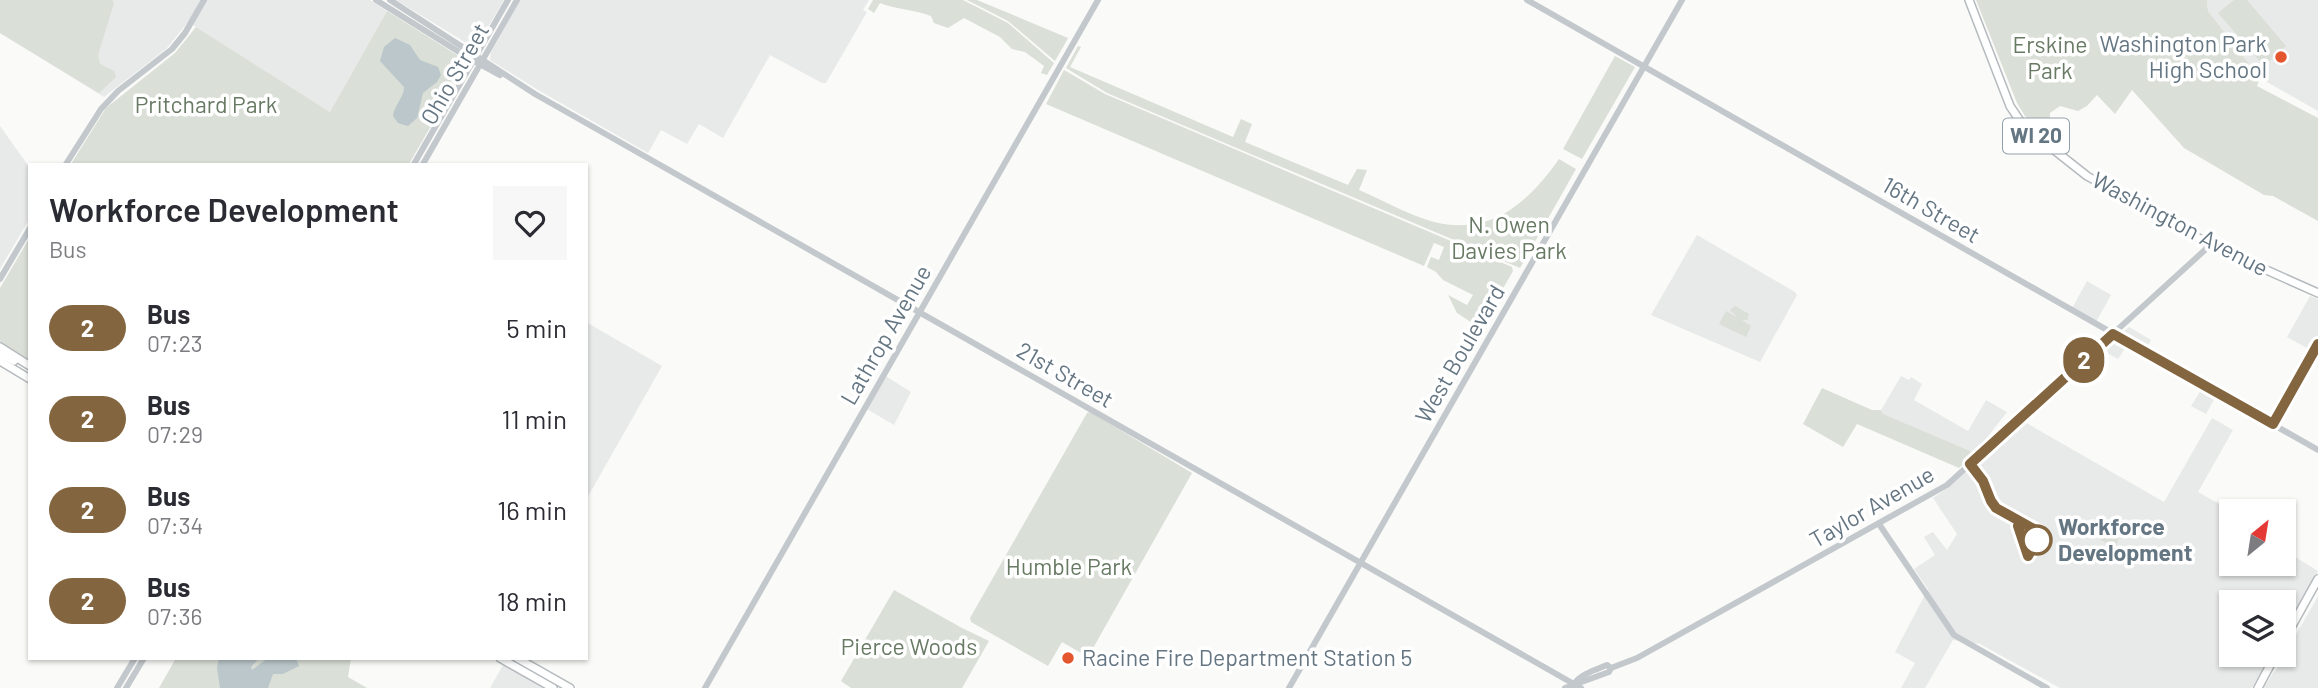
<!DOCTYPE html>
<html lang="en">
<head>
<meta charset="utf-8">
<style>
	body { margin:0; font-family:Barlow,sans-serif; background:#f7f7f7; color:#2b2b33; height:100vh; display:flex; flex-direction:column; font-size:26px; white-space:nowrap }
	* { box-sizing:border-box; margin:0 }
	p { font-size:23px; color:#7c7c81 }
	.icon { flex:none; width:38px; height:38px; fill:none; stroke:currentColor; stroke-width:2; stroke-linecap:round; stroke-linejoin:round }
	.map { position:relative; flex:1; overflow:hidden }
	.details { position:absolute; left:28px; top:163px; width:560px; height:497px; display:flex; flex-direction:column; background:#fff; border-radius:0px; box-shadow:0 2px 5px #0004 }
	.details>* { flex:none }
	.badge { padding:0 14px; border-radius:23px; font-size:24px; line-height:46px }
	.needle { width:46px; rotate:30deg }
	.buttons { position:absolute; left:2219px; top:499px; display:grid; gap:14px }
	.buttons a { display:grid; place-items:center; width:77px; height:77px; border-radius:0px; background:#fff; box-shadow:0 2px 5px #0004; font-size:35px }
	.map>.badge { position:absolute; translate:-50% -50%; box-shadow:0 0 0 4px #fff }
	.round { display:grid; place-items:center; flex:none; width:74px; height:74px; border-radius:0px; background:#f7f7f7 }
	.head { display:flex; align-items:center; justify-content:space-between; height:119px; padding:0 21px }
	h1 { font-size:33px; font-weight:600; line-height:52px }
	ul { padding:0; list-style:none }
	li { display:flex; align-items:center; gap:21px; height:91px; padding:0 21px }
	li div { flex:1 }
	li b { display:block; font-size:26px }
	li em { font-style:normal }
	li .badge { min-width:77px; font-weight:700; text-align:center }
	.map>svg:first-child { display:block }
	.built { fill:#e8e9e9 }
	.green { fill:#dadfd7 }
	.water { fill:#bbc7cb }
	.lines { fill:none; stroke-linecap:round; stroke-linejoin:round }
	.major-casing { stroke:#b5babe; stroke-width:10 }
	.minor { stroke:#c3c8cc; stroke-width:6 }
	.major { stroke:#fff; stroke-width:7 }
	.line-casing { stroke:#fff; stroke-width:16 }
	.line { stroke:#83653f; stroke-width:10 }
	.poi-dot { fill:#e4572e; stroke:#fff; stroke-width:2.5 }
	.stop-dot { fill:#fff; stroke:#83653f; stroke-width:3.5 }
	.labels { text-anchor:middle; stroke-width:7; stroke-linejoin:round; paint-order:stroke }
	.shield { fill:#fff; stroke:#939fa8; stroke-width:2 }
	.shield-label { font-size:21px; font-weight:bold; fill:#657683 }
	.poi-label { font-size:23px; fill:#657683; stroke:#fff; text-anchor:end }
	.park-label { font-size:23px; fill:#687a64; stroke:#fff }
	.street-label { font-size:23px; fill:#657683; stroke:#fff }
	.stop-label { font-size:23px; font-weight:bold; fill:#657683; stroke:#fff; text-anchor:start }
</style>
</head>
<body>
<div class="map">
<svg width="2318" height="688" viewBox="0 0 2318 688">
	<rect width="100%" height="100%" fill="#fafaf8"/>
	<path class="built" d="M0,0H370L387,11L330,112L188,22L166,49L104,97L0,33Z
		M396,0H504L478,44L473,47Z
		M520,0H869L863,10L867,12L826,83H822L770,55L723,138L699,124L687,144L661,130L648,153L538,90L490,60L491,52Z
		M2207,0H2318V111L2260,78L2208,11Z
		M0,126L30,168V218L0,269Z
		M1697,235L1795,292L1797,295L1760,362L1651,315Z
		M2087,281L2111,295L2095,324L2071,310Z
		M2310,296L2318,299V340L2312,351L2287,337Z
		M586,322L662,366L586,500Z
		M2129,327L2151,340L2148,346L2123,332Z
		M2114,340L2126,347L2118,359L2103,351Z
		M884,375L911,392L894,425L865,408Z
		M1901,376L1909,380L1911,377L1922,384L1914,400L1968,431L1986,400L2007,412L1975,453L1882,414L1881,410Z
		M2201,390L2215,398L2206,414L2191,406Z
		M2212,418L2233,430L2198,492L2223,506L2219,514L2231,521V564H2284V550L2318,571L2284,632V602H2231V654L2271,655L2252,688H2060L1980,644L1953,640L1925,688H1901L1915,663L1895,652L1928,589L1914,569L1935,555L1924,537L1933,532L1947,550L1957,534L1933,498L1949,487L2023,421L2164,502Z
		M2318,596V688H2264L2274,671L2275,672Z
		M503,665H507L546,688H490Z"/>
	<path class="green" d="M0,0H112L114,3L98,55L100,64L114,71L116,77L99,93L0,33Z
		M873,0H963L1008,23L1054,63L1047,75L1041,73L1044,66L1025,52L1012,49L1000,37L964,18L948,28L934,23L931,16C913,9 897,10 880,3L874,13L868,9Z
		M967,0H977L1068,38L1067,40L1055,61L1008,21Z
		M1976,0H2207L2208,11L2260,78L2257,86L2318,118V221L2273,196L2264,195L2184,148L2132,90L2115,114L2097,95L2087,106L2078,111L2060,106L2050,113V117L2039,129L2025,116L2017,103Z
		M2234,0H2247L2286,46L2264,66L2218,13Z
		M387,11L468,62L409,164H71L106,108L175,53L196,27L330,112Z
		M1078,46L1081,47L1070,67L1233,137L1241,119L1252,124L1245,142L1348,185L1357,169L1367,170L1359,190C1383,200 1408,215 1434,222C1491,236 1528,203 1559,159L1576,169L1520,268L1107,93L1066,68Z
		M1615,56L1635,67L1582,159L1563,149Z
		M1064,70L1105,94L1512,267L1513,271L1480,328L1457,313L1448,295L1467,305L1473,295L1443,280L1436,272L1427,267L1431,257L1439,260L1444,247L1434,243L1424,266L1046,104Z
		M30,237V362L0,344V288Z
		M1735,306L1749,314L1747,320H1742L1751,326L1746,337L1719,324L1726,311L1738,318L1730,310Z
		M1822,388L1872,410H1881L1883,414L1975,453L1959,468L1857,424L1843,447L1803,424Z
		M1090,412L1192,473L1088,657L1062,642L1048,666L971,622L970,618L1087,413Z
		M2088,524L2119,538L2115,548L2084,530Z
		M894,590L962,628L989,641L962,688H851L841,681Z
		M176,658H351L348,677L367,688H159Z"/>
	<path class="water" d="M395,38L410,45L420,60L438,67L441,75L437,82L423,93L417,118L408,126L398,123L393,116C394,105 404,98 404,87L380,61L384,47Z
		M219,658H259L251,667L252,670L268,658H296L299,666L283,674H273L268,688H220L217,668Z"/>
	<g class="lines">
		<g class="major-casing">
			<path id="major" d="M1969,0L2010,106L2020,121L2039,138L2087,176L2215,247L2318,293
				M0,347L30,366
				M0,353L14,361
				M0,361L30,379
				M2284,640L2318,579
				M500,658L553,688
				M517,658L570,688
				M2258,688L2276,654"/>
		</g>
		<path class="minor" d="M376,0L467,57L500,75
			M390,0L535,94L1581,688
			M1527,0L2318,450
			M66,164L101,109L118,91L172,49L185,33L204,0
			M414,164L508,0
			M423,164L517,0
			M0,279L30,228
			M1879,524L1954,635L2047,688
			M1574,684C1581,674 1595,670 1607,665L1611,668
			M117,688L135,658
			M126,688L144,658
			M705,688L1098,0
			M1289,688L1682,0
			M1565,688L1609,672L1611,668L1637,658L1947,485L2206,249L2209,243"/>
		<use href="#major" class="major"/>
	</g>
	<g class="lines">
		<g class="line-casing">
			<path id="line" d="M2018,526L2028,556L2041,533L1996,508L1991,501L1983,481L1970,464L2113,334L2273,424L2318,344"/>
		</g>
		<use href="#line" class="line"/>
	</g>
	<g class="poi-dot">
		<circle cx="2281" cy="57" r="7"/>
		<circle cx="1068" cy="658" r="7"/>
	</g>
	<circle class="stop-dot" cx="2037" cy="540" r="14"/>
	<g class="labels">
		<rect class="shield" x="2003" y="118.5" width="66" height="35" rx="5"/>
		<g class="shield-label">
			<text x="2036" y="143">WI 20</text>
		</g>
		<g class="poi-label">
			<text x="2267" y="52">Washington Park<tspan x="2267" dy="26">High School</tspan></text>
			<text x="1082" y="666" text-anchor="start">Racine Fire Department Station 5</text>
		</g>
		<g class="park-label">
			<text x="2050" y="53">Erskine<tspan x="2050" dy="26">Park</tspan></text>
			<text x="206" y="113">Pritchard Park</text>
			<text x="1509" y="233">N. Owen<tspan x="1509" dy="26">Davies Park</tspan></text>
			<text x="1069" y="575">Humble Park</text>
			<text x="909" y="655">Pierce Woods</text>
		</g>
		<g class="street-label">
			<text transform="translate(455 74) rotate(-60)" y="8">Ohio Street</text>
			<text transform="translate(1931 210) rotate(30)" y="8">16th Street</text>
			<text transform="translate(2180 224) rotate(28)" y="8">Washington Avenue</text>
			<text transform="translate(886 335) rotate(-60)" y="8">Lathrop Avenue</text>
			<text transform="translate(1460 354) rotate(-60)" y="8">West Boulevard</text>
			<text transform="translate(1065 375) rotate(30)" y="8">21st Street</text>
			<text transform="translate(1872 507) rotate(-30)" y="8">Taylor Avenue</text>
		</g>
		<g class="stop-label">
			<text x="2058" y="535">Workforce<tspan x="2058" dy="26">Development</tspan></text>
		</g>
	</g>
</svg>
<div class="buttons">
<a><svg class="needle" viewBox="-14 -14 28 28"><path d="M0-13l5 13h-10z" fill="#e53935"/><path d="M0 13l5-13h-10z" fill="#7c7c81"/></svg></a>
<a><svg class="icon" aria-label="layers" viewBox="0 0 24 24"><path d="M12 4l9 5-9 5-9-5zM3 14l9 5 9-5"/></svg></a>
</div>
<b class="badge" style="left:2084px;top:360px;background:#83653f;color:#fff">2</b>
<section class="details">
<div class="head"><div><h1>Workforce Development</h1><p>Bus</p></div><a class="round"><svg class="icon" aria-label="heart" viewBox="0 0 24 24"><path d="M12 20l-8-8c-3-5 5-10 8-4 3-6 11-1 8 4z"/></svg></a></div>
<ul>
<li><span class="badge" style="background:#83653f;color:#fff">2</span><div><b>Bus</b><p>07:23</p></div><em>5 min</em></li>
<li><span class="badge" style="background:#83653f;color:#fff">2</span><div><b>Bus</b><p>07:29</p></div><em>11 min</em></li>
<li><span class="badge" style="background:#83653f;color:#fff">2</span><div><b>Bus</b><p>07:34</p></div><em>16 min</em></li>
<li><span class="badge" style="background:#83653f;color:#fff">2</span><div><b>Bus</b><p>07:36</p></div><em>18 min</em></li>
</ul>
</section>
</div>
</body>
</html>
